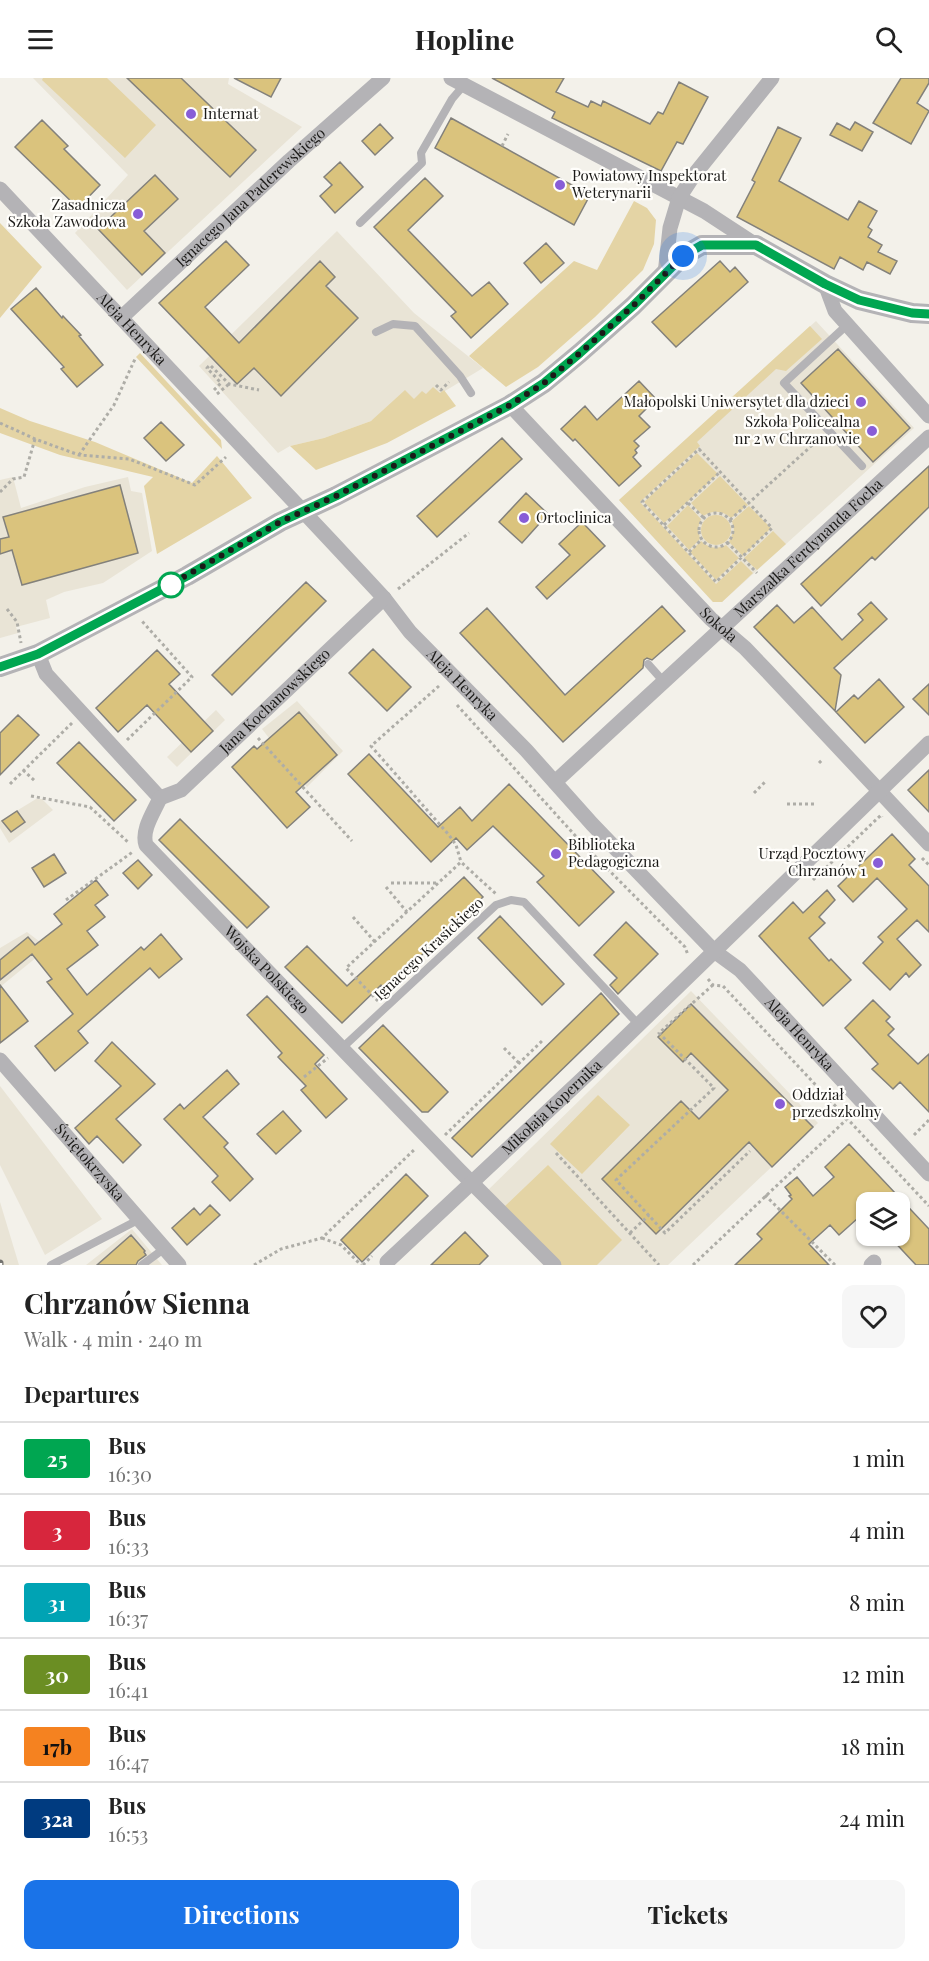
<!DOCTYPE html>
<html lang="en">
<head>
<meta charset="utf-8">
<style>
	body { margin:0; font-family:"Playfair Display",serif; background:#f6f6f6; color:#222; height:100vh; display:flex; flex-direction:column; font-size:22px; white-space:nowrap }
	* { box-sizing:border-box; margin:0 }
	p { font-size:20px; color:#767676 }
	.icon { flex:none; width:33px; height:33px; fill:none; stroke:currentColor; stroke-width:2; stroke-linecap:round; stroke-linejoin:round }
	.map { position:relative; height:1187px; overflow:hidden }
	.details { display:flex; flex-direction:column; background:#fff; flex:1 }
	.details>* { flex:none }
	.badge { padding:0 12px; border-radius:4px; font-size:21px; line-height:39px }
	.fabs { position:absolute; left:856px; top:1114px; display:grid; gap:12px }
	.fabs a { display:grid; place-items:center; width:54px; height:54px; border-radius:12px; background:#fff; box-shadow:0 2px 4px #0004; font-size:30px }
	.you { position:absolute; width:30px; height:30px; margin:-15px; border:4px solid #fff; border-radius:50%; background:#1a73e8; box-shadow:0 0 0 9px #1a73e833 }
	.map>.badge { position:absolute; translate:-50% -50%; box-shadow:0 0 0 3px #fff }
	h2 { padding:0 24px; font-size:22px; line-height:54px }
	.round { display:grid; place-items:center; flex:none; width:63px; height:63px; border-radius:12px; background:#f6f6f6 }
	.headline { display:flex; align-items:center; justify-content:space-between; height:102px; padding:0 24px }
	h1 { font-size:28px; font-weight:700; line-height:45px }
	.action { display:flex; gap:12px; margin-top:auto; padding:12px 24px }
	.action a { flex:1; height:69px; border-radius:12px; background:#1a73e8; color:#fff; font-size:24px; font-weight:700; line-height:69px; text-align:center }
	.action a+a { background:#f6f6f6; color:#222 }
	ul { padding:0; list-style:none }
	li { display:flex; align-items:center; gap:18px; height:72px; padding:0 24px; border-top:2px solid #e0e0e0 }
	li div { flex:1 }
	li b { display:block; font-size:22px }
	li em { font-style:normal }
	li .badge { min-width:66px; font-weight:700; text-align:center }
	header { display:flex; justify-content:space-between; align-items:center; height:78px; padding:0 24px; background:#fff; font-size:27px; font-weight:700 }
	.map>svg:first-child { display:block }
	.built { fill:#e9e4d6 }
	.green { fill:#e4d4a5 }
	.building { fill:#dac37d; stroke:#83817b; stroke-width:1.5 }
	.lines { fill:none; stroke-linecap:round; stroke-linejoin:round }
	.path { stroke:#aeada7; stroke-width:3; stroke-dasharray:3 3; stroke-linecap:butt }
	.service { stroke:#b4b3b6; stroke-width:8 }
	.minor { stroke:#b4b3b6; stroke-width:15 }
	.tertiary { stroke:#b4b3b6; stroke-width:20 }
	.rail-casing { stroke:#74736f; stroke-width:7 }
	.rail { stroke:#fffefb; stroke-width:4.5; stroke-dasharray:14; stroke-linecap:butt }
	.line-casing { stroke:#fff; stroke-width:14 }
	.line { stroke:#00a651; stroke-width:9 }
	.walk { stroke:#1b1a18; stroke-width:6; stroke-dasharray:0 10.8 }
	.poi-dot { fill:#885dd7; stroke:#fffefb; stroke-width:2 }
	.stop-dot { fill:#fff; stroke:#00a651; stroke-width:3 }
	.labels { text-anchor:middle; stroke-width:4.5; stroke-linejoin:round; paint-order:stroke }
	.poi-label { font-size:15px; fill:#1b1a18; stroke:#fffefb; text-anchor:start }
	.street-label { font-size:15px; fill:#1b1a18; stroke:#fffefb }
</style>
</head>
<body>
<header><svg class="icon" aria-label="menu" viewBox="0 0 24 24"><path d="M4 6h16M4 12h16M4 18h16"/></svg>Hopline<svg class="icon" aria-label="search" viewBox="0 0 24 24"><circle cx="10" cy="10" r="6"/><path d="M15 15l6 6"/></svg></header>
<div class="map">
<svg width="929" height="1187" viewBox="0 0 929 1187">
	<rect width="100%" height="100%" fill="#f3f1ea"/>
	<path class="built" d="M33,0H229L228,6L302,49L127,212L75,155L128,97Z
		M337,153L414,235L483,290L440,316H426L371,343L324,360L290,368L278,375L199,288Z
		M816,243L914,350L722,524H713L619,422Z
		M13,399L21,430L85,409L128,399L131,413L142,415L152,473L103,505L64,514L46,522L50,540L16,549L18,555L0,560V402Z
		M297,623L343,673L307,709L262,651Z
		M216,632L225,642L177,689L167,679Z
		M36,721H42L53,732L9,765L0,750V743Z
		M27,854L48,870L0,909V870Z
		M691,913L818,1045L668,1187H558L486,1114Z
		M0,1008L102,1141L45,1177L0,1087Z
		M0,1124L19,1187H0Z
		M132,1151L162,1187H86Z"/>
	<path class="green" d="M43,0H107L156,47L125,80L42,2Z
		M634,123L647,130L656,142L654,166L643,192L595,239L538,289L506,309L469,278L574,183L597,192Z
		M0,145L42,189L0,240Z
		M810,248L822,261L786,293L776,291L697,364L700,368L640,424L716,506L741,483L753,495L722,524H713L619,422Z
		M140,275L221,362L222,371L136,279Z
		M433,309L440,315L444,312L456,328L387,365L316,392L290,368L324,360L371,343L405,312L414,321L422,313L426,316Z
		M0,330L30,343L95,364L192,405L217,378L252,420L157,476L144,408L153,399L60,377L0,355Z
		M697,375L718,396L664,445L644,424Z
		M720,398L748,427L731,440C722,432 713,432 703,438L691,425Z
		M688,427L701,441L698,450L700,461L689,472L667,448Z
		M749,428L771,450L743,478L729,464L734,452L732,443Z
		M701 452a15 15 0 1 1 30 0a15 15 0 1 1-30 0Z
		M773,453L786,466L757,492L744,480Z
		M701,463C709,470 716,472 726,467L739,480L716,502L690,474Z
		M598,1017L630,1047L582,1096L550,1066Z
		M548,1087L622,1162L597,1187H560L504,1129Z"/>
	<path class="building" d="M127,0H181L256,72L230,99Z
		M234,0H281L271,19Z
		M492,0H564L556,14L588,29L591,23L601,28L603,23L650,46L658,34L663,36L679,4L708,19L683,66L677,64L661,93L552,40L555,34Z
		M901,0H929V5L917,25L929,33L911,66L873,45Z
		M451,40L590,117L574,147L435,70Z
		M42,42L68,68L64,71L100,107L78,130L15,69Z
		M855,44L873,54L862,73L830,57L837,45L850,52Z
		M380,46L393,60L375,77L362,63Z
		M778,49L801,60L779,103L848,142L859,123L877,133L868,149L872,152L868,159L882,167L878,174L897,183L890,196L867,184L863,192L840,179L834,191L737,139L755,104L752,102Z
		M340,84L363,109L335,135L320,118L332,107L324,99Z
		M155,97L178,121L144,153L165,175L142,197L98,151Z
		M425,100L443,118L408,152L472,218L489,204L508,226L471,260L451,238L456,234L374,149Z
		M226,163L249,187L205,229L239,265L320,183L335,199L326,208L358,240L281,318L254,290L237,306L159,225Z
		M546,165L564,185L541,205L524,185Z
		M720,183L730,194L735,189L748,204L676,269L652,244Z
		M36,210L62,240L63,238L81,257L79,258L103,287L77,309L61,291L64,289L11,231Z
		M838,271L910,350L873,384L801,305Z
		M639,303L656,321L639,338L650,349L634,363L639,368L635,372L637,375L633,379L641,388L619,408L575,361L573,363L561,351L585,328L597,342Z
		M161,344L184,367L166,383L144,360Z
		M502,360L522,381L437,459L417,438Z
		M929,388V429L875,482L872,479L821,528L801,506Z
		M120,407L138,475L22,507L12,472L0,476V461L9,459L3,439Z
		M526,415L548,436L522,465L499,444Z
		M582,444L605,468L547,521L536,509L570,477L559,466Z
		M306,504L326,523L232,617L212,597Z
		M871,524L887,541L834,590L841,597L835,633L754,549L777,527L794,545L812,529L842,562L863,542L858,536Z
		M662,528L685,553L652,582L647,580L644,582L643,590L563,664L460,555L487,530L565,617Z
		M373,571L411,609L387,633L349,595Z
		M157,572L180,596L169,606L213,653L191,674L147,627L118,654L96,630Z
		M879,601L904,629L865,665L836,634L854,617L858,621Z
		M929,606V637L913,621Z
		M299,634L337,677L296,714L310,729L287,750L232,689L254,668L257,671Z
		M18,637L39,657L0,697V655Z
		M79,664L136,722L114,743L57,685Z
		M369,676L438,749L460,729L472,743L509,706L614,814L579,848L537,804L544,798L493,748L467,772L456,760L431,784L348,696Z
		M929,692V734L908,712Z
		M17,733L25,744L11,754L2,743Z
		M180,741L269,829L247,850L159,762Z
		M892,756L915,781L909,787L929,808V854L917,842L897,861L921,887L909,899L906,895L890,912L863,885L883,864L878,859L907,831L877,800L853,824L838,808Z
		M54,776L66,795L44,809L32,790Z
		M138,782L152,797L138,811L123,795Z
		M464,799L483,819L385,912L381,907L342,945L285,889L307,868L347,908Z
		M96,802L108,817L95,827L105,839L87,853L98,867L67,891L87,917L141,869L144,872L161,856L182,881L159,900L150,890L78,953L88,965L55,993L35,968L73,936L47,904L52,901L32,876L0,902V882L28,859L35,867L62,846L54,836Z
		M827,812L835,822L819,839L825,845L809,860L829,883L831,881L851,902L823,928L759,858L793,824L803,835Z
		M500,838L564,906L542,927L478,860Z
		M626,844L658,876L618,916L610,907L617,900L594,877Z
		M0,907L28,943L0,965Z
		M601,915L619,936L472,1079L452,1060Z
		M267,918L324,977L315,986L347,1021L326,1040L301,1012L306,1008L278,979L282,975L247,937Z
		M873,922L890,939L886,943L894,951L888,957L918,986L929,976V1034L900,1004L893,1011L872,991L878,986L845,950Z
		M691,926L813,1049L772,1089L749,1064L656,1156L602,1101L681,1023L699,1041L728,1012L691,975L683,984L658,959Z
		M383,947L448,1014L428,1034H422L359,970Z
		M112,964L155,1006L116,1041L141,1067L123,1085L97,1058L89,1066L75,1050L121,1008L95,983Z
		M227,992L239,1006L203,1039L228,1065L224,1069L253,1101L230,1123L212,1104L218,1098L164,1041L180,1026L184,1031Z
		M283,1033L301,1053L276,1076L257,1056Z
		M849,1066L929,1151V1187H916L889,1158H900V1125H867V1132L839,1157L830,1147L809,1166L829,1187H735L762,1161L757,1156L792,1121L789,1118L791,1117L785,1109L797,1099L813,1118L834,1099L825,1089Z
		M406,1096L428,1118L362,1184L341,1162Z
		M210,1127L220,1137L187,1167L172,1150L194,1130L200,1137Z
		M465,1154L488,1178L479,1187H431Z
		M131,1157L145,1173L144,1174L146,1177L138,1183L136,1187H97Z"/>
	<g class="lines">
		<path class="path" d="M502,68L508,56
			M436,307L441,312L449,304
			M214,312L221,305L207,290L210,287L229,306L259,312
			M217,316L229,306
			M0,345L35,361L79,377L129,381L195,407L226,379
			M699,371L772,450L716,504L642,424Z
			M79,377L114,327L135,281
			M0,414L13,401L24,399L35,361
			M688,425L704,440
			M699 452a17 17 0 1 1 34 0a17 17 0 1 1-34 0Z
			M730,442L820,360
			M664,447L720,394
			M727,464L757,495
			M689,474L702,461
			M398,511L469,455
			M7,531L17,544L21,565
			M439,608L371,668L449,757L456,767L461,784
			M457,627L581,764L685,869L688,877
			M258,660L352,763
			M127,662L192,599L141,542
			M819,685L822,682
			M23,692L36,704
			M10,706L72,645
			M754,715L766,703
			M31,718L90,729L129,765
			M787,726H817
			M922,780L929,787
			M813,802L881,737L882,739
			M391,805H437
			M386,809L407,834
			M66,822L134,773
			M353,839L375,864
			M708,901L713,907L723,908L929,1128
			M713,907L659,955L714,1010L616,1102L665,1155L750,1073
			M378,923L346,890L461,784L496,816
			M504,970L519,985
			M304,999L328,980
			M445,1057L543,962
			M914,1057L929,1042
			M556,1075L659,1187
			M765,1117L835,1187
			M630,1155L649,1137
			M322,1160L341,1167L361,1187
			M254,1187L281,1171L322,1160L416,1070
			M363,1187L372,1178
			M693,1187L846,1042"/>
		<path class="service" d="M360,145L422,85L421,75L452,21L464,7
			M847,247L784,305L862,388
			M376,254L393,246L415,248L460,298L471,315
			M648,586L664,604
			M342,970L496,827L511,822L524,824L638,946
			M51,1187L140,1141
			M142,1187L165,1170"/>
		<g class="minor">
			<path d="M451,0L704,133L756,167"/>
			<path id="s1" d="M0,111L331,463L384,520L410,554L526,672L592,746L714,873L740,892L929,1096"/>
			<path d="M665,196L670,150L679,120L694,97L772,0"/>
			<path d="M825,206L835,233L929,338"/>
			<path id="s2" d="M121,240L289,83L383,0"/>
			<path id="s3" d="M510,327L711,541L745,570L766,592L929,766"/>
			<path d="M38,576L46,596L160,720"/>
			<path id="s4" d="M555,704L929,359"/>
			<path id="s5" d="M160,720C154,734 141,752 146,767L459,1092L554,1187"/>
			<path id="s6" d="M160,720L181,712L384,520"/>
			<path id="s7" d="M0,982L179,1187"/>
			<path id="s8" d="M387,1184L595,989L929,665"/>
			<path d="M871,1187L874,1184"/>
		</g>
		<path class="tertiary" d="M0,589L38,576L187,498L280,444L336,418L510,327L544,305L580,275L633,228L683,178L702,167H756L825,206L859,222L912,235L929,236"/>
		<g class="rail-casing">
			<path id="rail" d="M0,1185V1187"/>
		</g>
		<use href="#rail" class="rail"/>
	</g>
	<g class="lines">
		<g class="line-casing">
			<path id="line" d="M0,589L38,576L187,498L280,444L336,418L510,327L544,305L580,275L633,228L683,178L702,167H756L825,206L859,222L912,235L929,236"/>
		</g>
		<use href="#line" class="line"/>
		<path class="walk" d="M171,507L168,508L280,444L336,418L510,327L544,305L580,275L633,228L683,178"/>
	</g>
	<g class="poi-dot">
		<circle cx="191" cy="36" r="6"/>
		<circle cx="560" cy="107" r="6"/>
		<circle cx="138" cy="136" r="6"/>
		<circle cx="861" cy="324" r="6"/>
		<circle cx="872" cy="353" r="6"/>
		<circle cx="524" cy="440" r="6"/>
		<circle cx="556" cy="776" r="6"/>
		<circle cx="878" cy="785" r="6"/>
		<circle cx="780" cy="1026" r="6"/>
	</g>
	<circle class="stop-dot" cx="171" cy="507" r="12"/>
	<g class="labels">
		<g class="poi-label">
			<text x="203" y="41">Internat</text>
			<text x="572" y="103">Powiatowy Inspektorat<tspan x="572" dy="17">Weterynarii</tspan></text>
			<text x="126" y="132" text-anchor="end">Zasadnicza<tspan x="126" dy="17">Szkoła Zawodowa</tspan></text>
			<text x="849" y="329" text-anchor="end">Małopolski Uniwersytet dla dzieci</text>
			<text x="860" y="349" text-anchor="end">Szkoła Policealna<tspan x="860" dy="17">nr 2 w Chrzanowie</tspan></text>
			<text x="536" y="445">Ortoclinica</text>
			<text x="568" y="772">Biblioteka<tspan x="568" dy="17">Pedagogiczna</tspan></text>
			<text x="866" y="781" text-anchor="end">Urząd Pocztowy<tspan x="866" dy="17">Chrzanów 1</tspan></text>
			<text x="792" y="1022">Oddział<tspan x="792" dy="17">przedszkolny</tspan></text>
		</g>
		<g class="street-label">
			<text dy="5" stroke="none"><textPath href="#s2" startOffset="177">Ignacego Jana Paderewskiego</textPath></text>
			<text dy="5" stroke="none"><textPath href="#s1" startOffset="192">Aleja Henryka</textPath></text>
			<text dy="5" stroke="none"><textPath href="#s4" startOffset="345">Marszałka Ferdynanda Focha</textPath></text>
			<text dy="5" stroke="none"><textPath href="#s3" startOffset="303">Sokoła</textPath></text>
			<text dy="5" stroke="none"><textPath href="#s1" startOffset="678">Aleja Henryka</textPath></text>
			<text dy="5" stroke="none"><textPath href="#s6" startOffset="152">Jana Kochanowskiego</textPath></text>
			<text transform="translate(429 871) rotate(-43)" y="5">Ignacego Krasickiego</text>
			<text dy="5" stroke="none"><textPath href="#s5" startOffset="224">Wojska Polskiego</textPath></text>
			<text dy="5" stroke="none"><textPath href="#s1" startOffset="1164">Aleja Henryka</textPath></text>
			<text dy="5" stroke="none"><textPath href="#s8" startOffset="226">Mikołaja Kopernika</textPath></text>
			<text dy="5" stroke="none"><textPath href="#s7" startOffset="136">Świętokrzyska</textPath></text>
		</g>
	</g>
</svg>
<div class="fabs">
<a><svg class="icon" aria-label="layers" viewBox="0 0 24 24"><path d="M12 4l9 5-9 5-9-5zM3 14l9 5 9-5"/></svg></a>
</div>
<div class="you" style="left:683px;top:178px"></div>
</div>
<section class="details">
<div class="headline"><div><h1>Chrzanów Sienna</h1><p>Walk · 4 min · 240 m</p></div><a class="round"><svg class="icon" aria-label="heart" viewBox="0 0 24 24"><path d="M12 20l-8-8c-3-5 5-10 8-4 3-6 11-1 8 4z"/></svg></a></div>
<h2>Departures</h2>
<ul>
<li><span class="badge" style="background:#00a651;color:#fff">25</span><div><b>Bus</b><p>16:30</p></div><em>1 min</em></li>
<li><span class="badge" style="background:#d7263d;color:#fff">3</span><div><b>Bus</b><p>16:33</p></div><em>4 min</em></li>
<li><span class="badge" style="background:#00a3b4;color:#fff">31</span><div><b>Bus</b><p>16:37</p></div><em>8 min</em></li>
<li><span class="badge" style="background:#6b8e23;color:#fff">30</span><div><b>Bus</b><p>16:41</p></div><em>12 min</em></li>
<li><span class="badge" style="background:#f58220;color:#111">17b</span><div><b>Bus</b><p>16:47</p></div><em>18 min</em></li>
<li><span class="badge" style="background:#003b80;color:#fff">32a</span><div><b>Bus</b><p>16:53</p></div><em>24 min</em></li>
</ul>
<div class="action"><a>Directions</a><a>Tickets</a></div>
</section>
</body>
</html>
